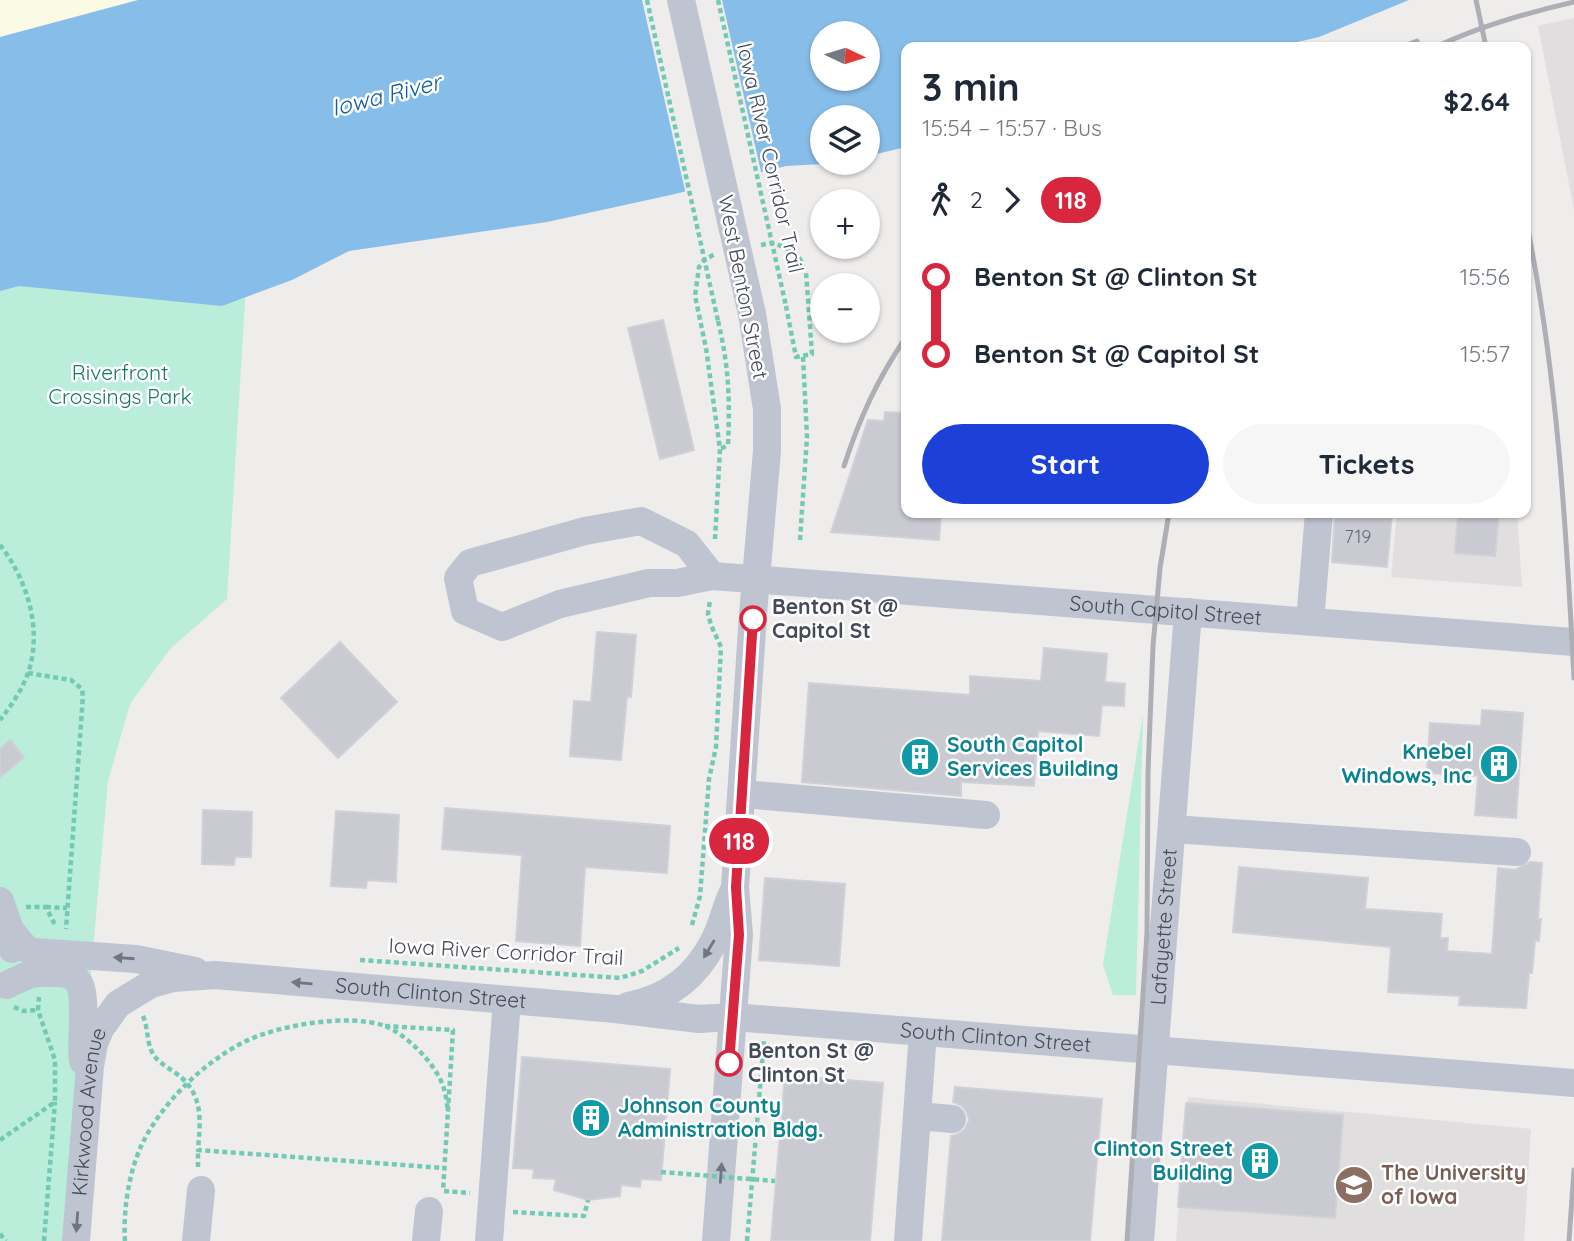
<!DOCTYPE html>
<html lang="en">
<head>
<meta charset="utf-8">
<style>
	body { margin:0; font-family:Quicksand,sans-serif; background:#f6f6f7; color:#1f2937; height:100vh; display:flex; flex-direction:column; font-size:26px; white-space:nowrap }
	* { box-sizing:border-box; margin:0 }
	p { font-size:23px; color:#747a83 }
	.icon { flex:none; width:38px; height:38px; fill:none; stroke:currentColor; stroke-width:2; stroke-linecap:round; stroke-linejoin:round }
	.map { position:relative; flex:1; overflow:hidden }
	.side { position:absolute; left:901px; top:42px; width:630px; height:476px; display:flex; flex-direction:column; background:#fff; border-radius:14px; box-shadow:0 2px 5px #0004 }
	.side>* { flex:none }
	.badge { padding:0 14px; border-radius:23px; font-size:24px; line-height:46px }
	.needle { width:46px; rotate:94deg }
	.controls { position:absolute; left:810px; top:21px; display:grid; gap:14px }
	.controls a { display:grid; place-items:center; width:70px; height:70px; border-radius:50%; background:#fff; box-shadow:0 2px 5px #0004; font-size:35px }
	.map>.badge { position:absolute; translate:-50% -50%; box-shadow:0 0 0 4px #fff }
	.legs { display:flex; align-items:center; gap:10px; height:77px; padding:0 21px; font-size:23px }
	.legs p { margin-inline-start:auto }
	.headline { display:flex; align-items:center; justify-content:space-between; height:119px; padding:0 21px }
	h1 { font-size:38px; font-weight:700; line-height:52px }
	.primary-button { display:flex; gap:14px; margin-top:auto; padding:14px 21px }
	.primary-button a { flex:1; height:80px; border-radius:42px; background:#1c40d8; color:#fff; font-size:28px; font-weight:700; line-height:80px; text-align:center }
	.primary-button a+a { background:#f6f6f7; color:#1f2937 }
	ul { padding:0 21px; list-style:none }
	li { display:flex; align-items:center; gap:24px; height:77px; font-size:26px }
	li i { display:grid; place-items:center; width:10px; height:100%; margin:0 9px; background:currentColor }
	li i::after { content:''; width:18px; height:18px; margin:-9px; border:5px solid; border-radius:50%; background:#fff }
	li p { margin-inline-start:auto }
	li:first-child i { background:linear-gradient(#0000 50%,currentColor 0) }
	li:last-child i { background:linear-gradient(currentColor 50%,#0000 0) }
	.map>svg:first-child { display:block }
	.commercial { fill:#fbfae4 }
	.education { fill:#e0dede }
	.green { fill:#baedda }
	.water { fill:#87bde9; fill-rule:evenodd }
	.pier { fill:#efecec }
	.building { fill:#c9cad2; stroke:#d0d0d8; stroke-width:2 }
	.lines { fill:none; stroke-linecap:round; stroke-linejoin:round }
	.path { stroke:#73cab4; stroke-width:4.5; stroke-dasharray:5 3.5; stroke-linecap:butt }
	.minor { stroke:#bfc4d1; stroke-width:28 }
	.rail { stroke:#aeafb6; stroke-width:5 }
	.path-bridge { stroke:#73cab4; stroke-width:4.5; stroke-dasharray:5 3.5; stroke-linecap:butt }
	.minor-bridge { stroke:#bfc4d1; stroke-width:28 }
	.oneway { fill:#707583 }
	.line-1-casing { stroke:#fff; stroke-width:16 }
	.line-1 { stroke:#d7263d; stroke-width:10 }
	.stop-1-dot { fill:#fff; stroke:#d7263d; stroke-width:3.5 }
	.labels { text-anchor:middle; stroke-width:5; stroke-linejoin:round; paint-order:stroke }
	.number-label { font-size:18px; fill:#666a77 }
	.street-label { font-size:21px; fill:#454a59; stroke:#fff }
	.park-label { font-size:21px; fill:#18775f; stroke:#fff }
	.stop-label { font-size:21px; font-weight:bold; fill:#454a59; stroke:#fff; text-anchor:start }
	.culture-label { font-size:21px; font-weight:bold; fill:#0d838f; stroke:#fff; text-anchor:start }
	.education-label { font-size:21px; font-weight:bold; fill:#785e54; stroke:#fff; text-anchor:start }
	.water-label { font-size:23px; font-style:italic; fill:#0f5fa2; stroke:#fff }
</style>
</head>
<body>
<div class="map">
<svg width="1574" height="1241" viewBox="0 0 1574 1241">
	<rect width="100%" height="100%" fill="#efecec"/>
	<path class="commercial" d="M0,0H138L0,37Z"/>
	<path class="education" d="M1574,18V210L1538,26Z
		M1397,513H1517L1522,587L1391,577Z
		M1188,1097L1531,1129L1524,1241H1176Z"/>
	<path class="green" d="M0,266L247,268L227,599L170,649L130,704L108,781L67,1241H0Z
		M1143,714L1136,995H1113L1103,965Z"/>
	<path class="water" d="M138,0H1409L1319,37L1276,47H906V147L868,156V117H822V163H841L786,166L675,194L547,222L349,251L292,280L222,306L19,286L0,291V37ZM822,33H868V79H822Z"/>
	<path class="pier" d="M642,0H722L762,176L686,195Z"/>
	<path class="building" d="M663,320L694,450L660,459L628,328Z
		M885,412L906,413V513H941L939,540L831,532L868,420L884,421Z
		M1335,513H1392L1387,567L1332,562Z
		M1458,513H1499L1495,556L1455,553Z
		M597,632L636,635L631,697H627L621,760L570,756L574,701L591,702Z
		M340,642L397,702L338,758L281,698Z
		M1044,648L1107,654L1105,682L1125,684L1124,706L1102,705L1099,736L1038,731L1034,786L961,782V796L802,782L809,683L970,695V676L1041,681Z
		M1482,710L1523,713L1516,818L1475,815L1478,776L1427,773L1430,723L1481,726Z
		M10,740L24,757L0,777V749Z
		M445,808L670,826L667,873L585,867L580,946L516,941L522,855L442,849Z
		M203,810L252,812L251,857H235L234,865L202,864Z
		M336,811L399,815L396,882L367,880L366,888L331,886Z
		M1530,862L1542,863L1538,919H1541L1539,941L1535,940L1532,973H1529L1526,1008L1459,1005L1460,996L1388,992L1391,947L1233,932L1239,867L1368,878L1365,909L1442,914L1440,938H1448L1447,951L1492,954L1498,868L1515,870Z
		M765,878L845,884L839,966L759,960Z
		M522,1057L670,1069L661,1180L641,1179L640,1187L621,1185L620,1196L588,1200L554,1190L556,1179L533,1178L534,1169L513,1168Z
		M785,1075L883,1083L870,1241H771Z
		M955,1087L1102,1099L1090,1241H942L951,1136L958,1134L965,1129L969,1120L967,1113L962,1106L953,1102Z
		M1186,1103L1343,1115L1335,1218L1178,1207Z"/>
	<g class="lines">
		<path class="path" d="M761,245L771,243L785,247L800,259L806,272L812,354L796,357L786,306
			M718,321C729,366 730,400 728,445L720,449
			M715,539L720,449L706,348L695,296L699,267L704,260L715,254
			M800,540L807,437L803,356
			M0,545C27,579 43,630 28,673C22,690 11,706 0,720
			M28,673L71,680L82,689L83,696L66,929
			M26,907H46L55,925
			M46,907L67,908
			M692,925L700,896L709,779L716,747L721,647L711,625L708,614L710,600
			M360,960L620,978L642,971L679,948
			M14,1007L23,1011L38,1010
			M143,1016C149,1030 146,1047 156,1058C163,1066 174,1071 182,1078C204,1099 200,1123 198,1150L444,1168
			M385,1026L453,1030L443,1191
			M0,1140L55,1102V1060L38,1010L39,997
			M198,1167V1150
			M444,1191L470,1193
			M513,1212L584,1216L588,1200
			M0,1234L6,1241
			M44,1241L55,1102
			M125,1241C123,1209 129,1171 143,1142C164,1101 203,1063 244,1042C278,1025 349,1013 385,1026C407,1035 435,1063 443,1086C446,1094 447,1104 448,1112
			M747,1241L764,1041"/>
		<g class="minor">
			<path id="s1" d="M712,576L687,544L641,521L585,531L470,563L458,578L465,611L502,627L560,604L649,583H677L712,576L1574,642"/>
			<path d="M1310,621L1319,513"/>
			<path d="M743,794L986,815"/>
			<path d="M1172,829L1517,852"/>
			<path d="M0,901L10,930L12,949"/>
			<path d="M10,930L25,948L34,952L136,959L195,971"/>
			<path d="M7,985C31,973 31,972 58,973C67,973 76,976 80,985C87,1002 80,1040 83,1061"/>
			<path d="M628,1006C666,999 695,978 713,943C722,928 725,908 733,892"/>
			<path d="M917,1116L952,1119"/>
			<path id="s2" d="M76,1241L90,1066L94,1044L100,1029L118,1004L151,984L173,978L215,975L615,1009L699,1019L733,1017L1574,1083"/>
			<path d="M196,1241L201,1190"/>
			<path d="M426,1241L429,1211"/>
			<path d="M489,1241L507,1000"/>
			<path d="M716,1241L739,935L735,887L753,614L767,451V409L752,314"/>
			<path d="M908,1241L923,1032"/>
			<path id="s3" d="M1140,1241L1188,612"/>
		</g>
		<path class="rail" d="M1476,0L1486,47
			M1402,47L1417,41
			M1436,47C1480,26 1526,13 1574,2
			M1526,220C1557,371 1566,524 1574,678
			M844,466C860,417 877,380 906,337
			M1127,1241L1147,933L1148,772L1153,646L1160,568L1169,513
			M1569,1241L1574,1170"/>
		<path class="path-bridge" d="M647,0L718,321
			M718,0L786,306
			M661,1172L775,1181"/>
		<path class="minor-bridge" d="M681,0L752,314"/>
	</g>
	<defs><path id="oneway-solid" d="M-6-.8H1V-3.2L6.5 0L1 3.2V.8H-6Z" transform="scale(1.75)"/></defs>
	<g class="oneway">
		<use href="#oneway-solid" transform="translate(709 949) rotate(121)"/>
		<use href="#oneway-solid" transform="translate(124 958) rotate(-176)"/>
		<use href="#oneway-solid" transform="translate(302 983) rotate(-175)"/>
		<use href="#oneway-solid" transform="translate(721 1173) rotate(-86)"/>
		<use href="#oneway-solid" transform="translate(77 1222) rotate(94)"/>
	</g>
	<g class="lines">
		<g class="line-1-casing">
			<path id="line-1" d="M729,1063L739,935L736,887L753,619"/>
		</g>
		<use href="#line-1" class="line-1"/>
	</g>
	<defs>
		<g id="building-disc" transform="scale(2.0125)"><circle r="9.5" fill="#0f9aa8" stroke="#fff"/><path d="M-4-6H4V6H1V3H-1V6H-4ZM-2.5-4.3h1.7v1.8h-1.7ZM.8-4.3h1.7v1.8H.8ZM-2.5-1h1.7V.8h-1.7ZM.8-1h1.7V.8H.8Z" fill="#fff"/></g>
		<g id="university-disc" transform="scale(2.0125)"><circle r="9.5" fill="#8d6e63" stroke="#fff"/><path d="M0-5L7-2L0 1L-7-2ZM-4 1L0 2.5L4 1V4Q0 6-4 4Z" fill="#fff"/></g>
	</defs>
	<g fill-rule="evenodd">
		<use href="#building-disc" x="920" y="757"/>
		<use href="#building-disc" x="1499" y="764"/>
		<use href="#building-disc" x="591" y="1118"/>
		<use href="#building-disc" x="1260" y="1161"/>
		<use href="#university-disc" x="1354" y="1185"/>
	</g>
	<g class="stop-1-dot">
		<circle cx="753" cy="619" r="12"/>
		<circle cx="729" cy="1063" r="12"/>
	</g>
	<g class="labels">
		<g class="number-label">
			<text x="1358" y="543">719</text>
		</g>
		<g class="street-label">
			<text transform="translate(770 158) rotate(77)" y="7">Iowa River Corridor Trail</text>
			<text transform="translate(743 287) rotate(79)" y="7">West Benton Street</text>
			<text dy="7" stroke="none"><textPath href="#s1" startOffset="1034">South Capitol Street</textPath></text>
			<text dy="7" stroke="none"><textPath href="#s3" startOffset="315">Lafayette Street</textPath></text>
			<text transform="translate(506 952) rotate(3)" y="7">Iowa River Corridor Trail</text>
			<text dy="7" stroke="none"><textPath href="#s2" startOffset="565">South Clinton Street</textPath></text>
			<text dy="7" stroke="none"><textPath href="#s2" startOffset="1132">South Clinton Street</textPath></text>
			<text dy="7" stroke="none"><textPath href="#s2" startOffset="130">Kirkwood Avenue</textPath></text>
		</g>
		<g class="park-label">
			<text x="120" y="380">Riverfront<tspan x="120" dy="24">Crossings Park</tspan></text>
		</g>
		<g class="stop-label">
			<text x="772" y="614">Benton St @<tspan x="772" dy="24">Capitol St</tspan></text>
			<text x="748" y="1058">Benton St @<tspan x="748" dy="24">Clinton St</tspan></text>
		</g>
		<g class="culture-label">
			<text x="947" y="752">South Capitol<tspan x="947" dy="24">Services Building</tspan></text>
			<text x="1472" y="759" text-anchor="end">Knebel<tspan x="1472" dy="24">Windows, Inc</tspan></text>
			<text x="618" y="1113">Johnson County<tspan x="618" dy="24">Administration Bldg.</tspan></text>
			<text x="1233" y="1156" text-anchor="end">Clinton Street<tspan x="1233" dy="24">Building</tspan></text>
		</g>
		<g class="education-label">
			<text x="1381" y="1180">The University<tspan x="1381" dy="24">of Iowa</tspan></text>
		</g>
		<g class="water-label">
			<text transform="translate(386 95) rotate(-14)" y="8">Iowa River</text>
		</g>
	</g>
</svg>
<div class="controls">
<a><svg class="needle" viewBox="-14 -14 28 28"><path d="M0-13l5 13h-10z" fill="#e53935"/><path d="M0 13l5-13h-10z" fill="#747a83"/></svg></a>
<a><svg class="icon" aria-label="layers" viewBox="0 0 24 24"><path d="M12 4l9 5-9 5-9-5zM3 14l9 5 9-5"/></svg></a>
<a>+</a>
<a>−</a>
</div>
<b class="badge" style="left:739px;top:841px;background:#d7263d;color:#fff">118</b>
<section class="side">
<div class="headline"><div><h1>3 min</h1><p>15:54 – 15:57 · Bus</p></div><b>$2.64</b></div>
<div class="legs"><svg class="icon" aria-label="walk" viewBox="0 0 24 24"><circle cx="13" cy="4" r="2"/><path d="M13 8l-2 6 4 7M11 14l-3 7M7 12l3-4h3l4 4"/></svg>2<svg class="icon" aria-label="forward" viewBox="0 0 24 24"><path d="M9 5l7 7-7 7"/></svg><b class="badge" style="background:#d7263d;color:#fff">118</b></div>
<ul>
<li><i style="color:#d7263d"></i><b>Benton St @ Clinton St</b><p>15:56</p></li>
<li><i style="color:#d7263d"></i><b>Benton St @ Capitol St</b><p>15:57</p></li>
</ul>
<div class="primary-button"><a>Start</a><a>Tickets</a></div>
</section>
</div>
</body>
</html>
